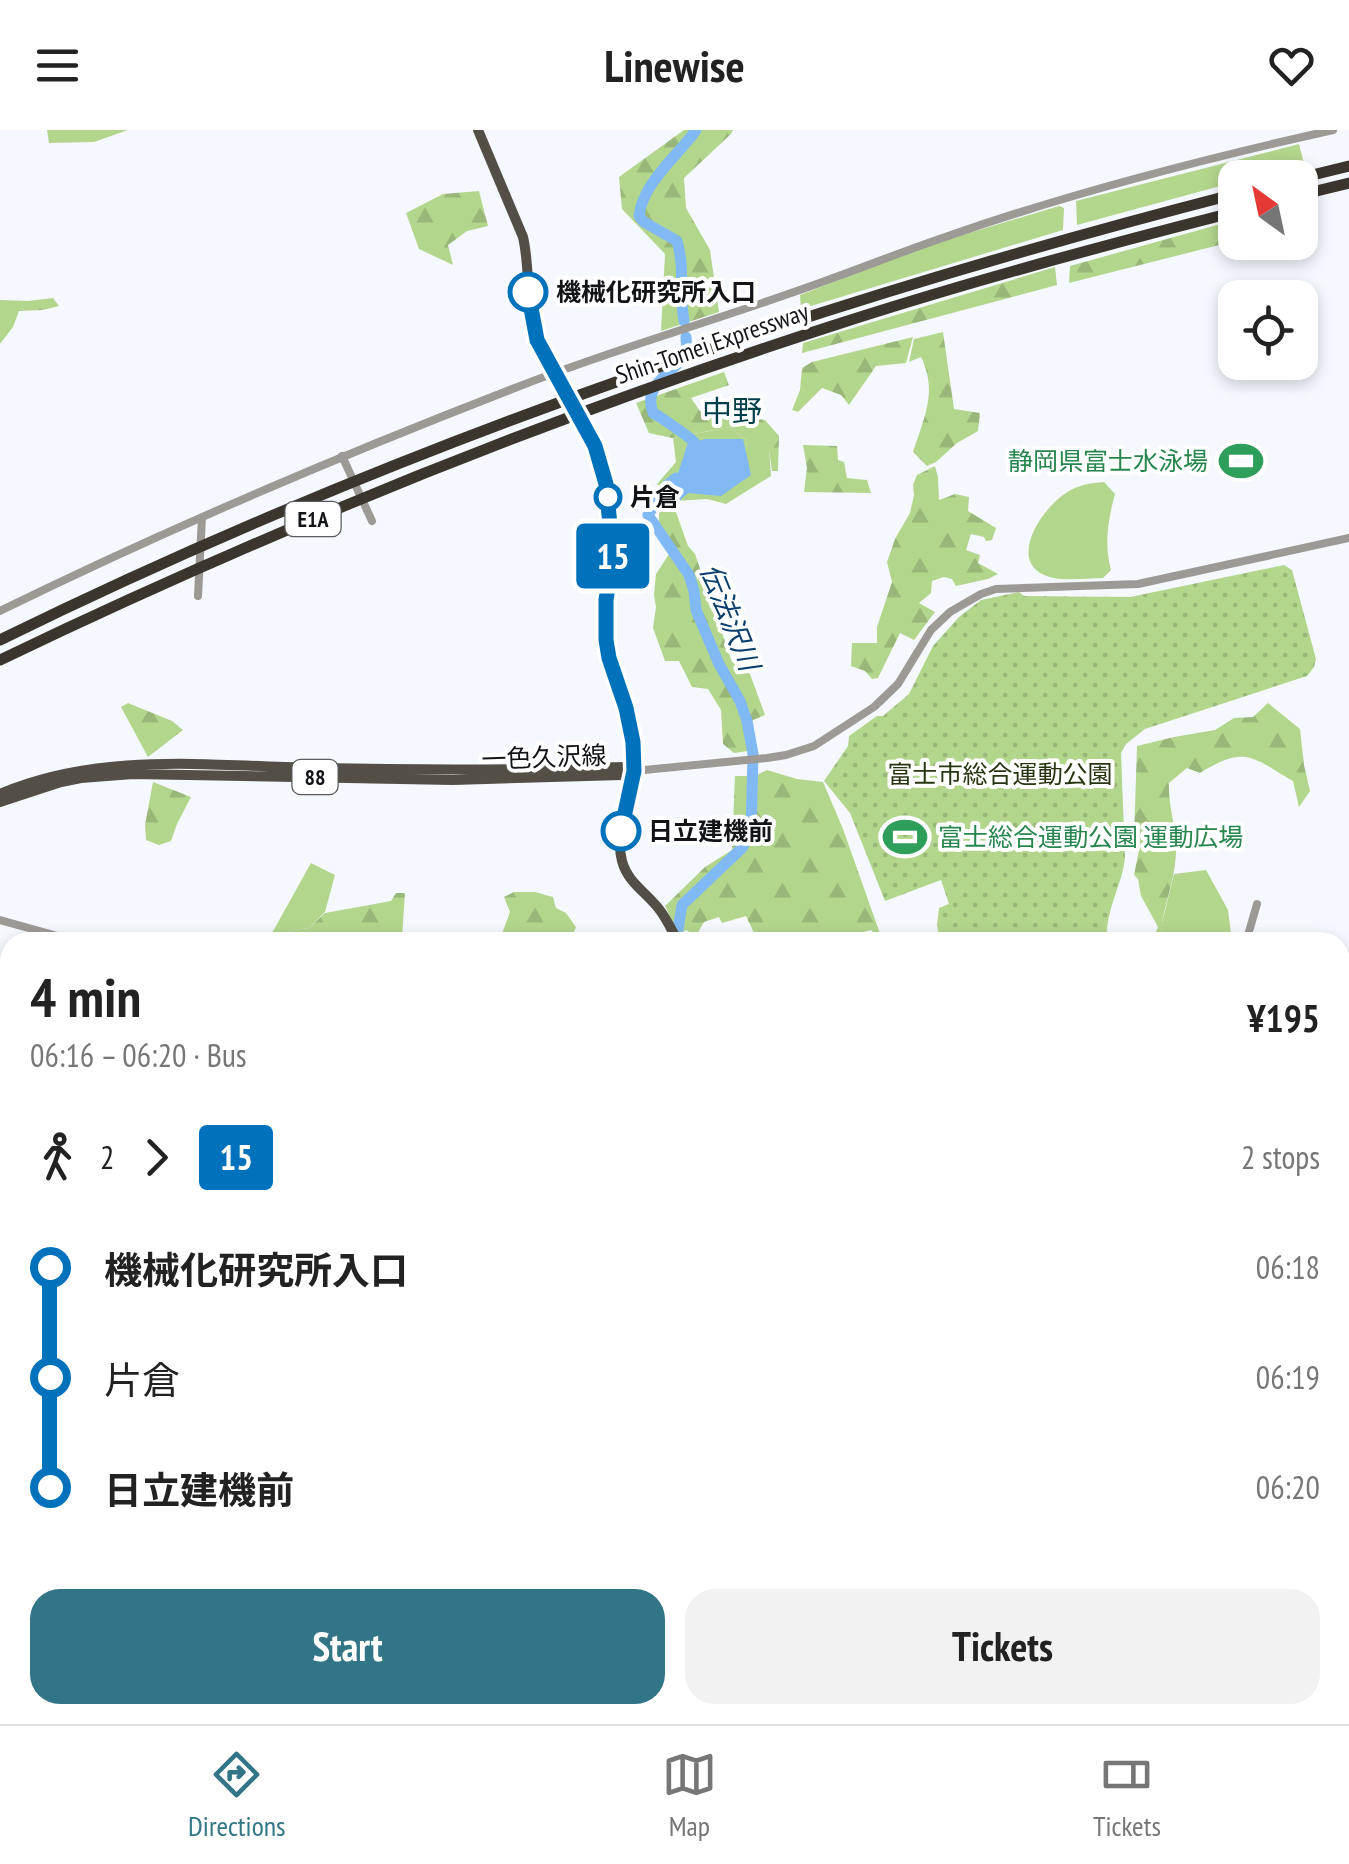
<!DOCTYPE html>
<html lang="en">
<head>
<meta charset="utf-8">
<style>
	body { margin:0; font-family:"PT Sans Narrow","Noto Sans JP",sans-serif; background:#f2f2f2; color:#222; height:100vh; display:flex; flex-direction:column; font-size:38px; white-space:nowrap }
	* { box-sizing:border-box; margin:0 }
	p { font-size:32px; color:#767676 }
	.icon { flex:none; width:55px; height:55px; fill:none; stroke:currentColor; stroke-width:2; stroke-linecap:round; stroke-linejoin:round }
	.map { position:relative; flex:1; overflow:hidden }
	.sheet { position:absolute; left:0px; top:802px; width:1350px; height:792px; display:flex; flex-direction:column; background:#fff; border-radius:30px 30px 0 0; box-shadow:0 5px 15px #0003 }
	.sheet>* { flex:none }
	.badge { padding:0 20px; border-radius:8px; font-size:35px; line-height:65px }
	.needle { width:65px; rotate:327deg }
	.tools { position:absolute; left:1218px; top:30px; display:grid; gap:20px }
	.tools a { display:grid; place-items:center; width:100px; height:100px; border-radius:20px; background:#fff; box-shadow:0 5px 15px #0003; font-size:50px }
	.map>.badge { position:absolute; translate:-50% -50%; box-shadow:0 0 0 5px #fff }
	.legs { display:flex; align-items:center; gap:15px; height:110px; padding:0 30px; font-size:32px }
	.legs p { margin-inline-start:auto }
	.head { display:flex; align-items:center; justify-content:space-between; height:170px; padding:0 30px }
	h1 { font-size:55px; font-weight:600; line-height:75px }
	.button { display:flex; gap:20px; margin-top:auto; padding:20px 30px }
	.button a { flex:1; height:115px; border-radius:30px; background:#327586; color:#fff; font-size:40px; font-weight:600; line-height:115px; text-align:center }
	.button a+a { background:#f2f2f2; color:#222 }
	ul { padding:0 30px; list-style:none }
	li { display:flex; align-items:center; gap:35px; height:110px; font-size:38px }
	li i { display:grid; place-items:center; width:15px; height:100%; margin:0 12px; background:currentColor }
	li i::after { content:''; width:25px; height:25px; margin:-12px; border:8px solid; border-radius:50%; background:#fff }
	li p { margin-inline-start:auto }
	li:first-child i { background:linear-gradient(#0000 50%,currentColor 0) }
	li:last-child i { background:linear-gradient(currentColor 50%,#0000 0) }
	header { display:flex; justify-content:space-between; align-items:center; height:130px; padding:0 30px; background:#fff; font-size:45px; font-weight:600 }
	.tab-bar { display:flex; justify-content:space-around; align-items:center; height:140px; border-top:2px solid #e0e0e0; background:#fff; font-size:28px; color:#767676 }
	.tab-bar a { display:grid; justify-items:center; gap:5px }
	.tab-bar .selected { color:#327586 }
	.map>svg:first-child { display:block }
	.green { fill:#b3d68d }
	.forest { fill:url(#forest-firs) }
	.park { fill:url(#park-dots) }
	.water { fill:#80b9f3 }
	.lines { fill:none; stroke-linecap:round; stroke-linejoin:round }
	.river { stroke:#80b9f3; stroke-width:11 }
	.minor { stroke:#9d9a96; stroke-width:8 }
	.major { stroke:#534f47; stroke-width:10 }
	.highway { stroke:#3a352d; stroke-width:11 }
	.line-1-casing { stroke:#fff; stroke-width:22 }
	.line-1 { stroke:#0072bc; stroke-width:15 }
	.stop-1-dot { fill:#fff; stroke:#0072bc; stroke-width:5 }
	.labels { text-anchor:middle; stroke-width:8; stroke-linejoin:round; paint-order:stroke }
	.shield { fill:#fff; stroke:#595a5d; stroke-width:2.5 }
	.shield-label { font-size:22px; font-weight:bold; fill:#121418 }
	.stop-label { font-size:25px; font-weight:bold; fill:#121418; stroke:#fff; text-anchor:start }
	.street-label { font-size:25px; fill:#121418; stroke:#fff }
	.leisure-label { font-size:25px; fill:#27864d; stroke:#fff; text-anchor:end }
	.park-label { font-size:25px; fill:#25350f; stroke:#fff }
	.water-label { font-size:28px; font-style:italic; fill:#0b406e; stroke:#fff }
	.quarter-label { font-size:30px; fill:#003d4a; stroke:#fff }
</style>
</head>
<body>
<header><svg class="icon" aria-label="menu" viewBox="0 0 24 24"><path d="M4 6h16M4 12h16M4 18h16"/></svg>Linewise<svg class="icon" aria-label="heart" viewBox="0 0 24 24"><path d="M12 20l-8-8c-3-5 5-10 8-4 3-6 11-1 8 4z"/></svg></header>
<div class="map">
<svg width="1349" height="1594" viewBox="0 0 1349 1594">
	<defs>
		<pattern id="forest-firs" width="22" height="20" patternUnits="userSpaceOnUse" patternTransform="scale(2.5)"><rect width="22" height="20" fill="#b3d68d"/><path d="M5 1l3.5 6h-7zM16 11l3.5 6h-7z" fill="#99b779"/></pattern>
		<pattern id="park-dots" width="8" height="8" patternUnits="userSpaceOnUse" patternTransform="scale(2.5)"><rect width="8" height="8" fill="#b3d68d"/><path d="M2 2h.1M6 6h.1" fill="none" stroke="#99b779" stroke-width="1.8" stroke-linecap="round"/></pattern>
	</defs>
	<rect width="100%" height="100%" fill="#f5f8ff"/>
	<path class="green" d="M47,0H128L94,12L49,13Z
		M1299,14L1304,34L1253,47L1235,48V52L1077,95L1076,71Z
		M1059,76L1064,78L1063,100L801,179L800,165L929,115Z
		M730,297L746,310L747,319L768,305L771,346L726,374L707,369L674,371L657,354L676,332L673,308Z
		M1104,352L1115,364C1108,390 1104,414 1111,440L1103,448C1088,448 1069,451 1054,448C1000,437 1044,372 1073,359C1083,354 1093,353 1104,352Z
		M311,733L335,745L325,782L309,798L293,800L271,812H267Z
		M1206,740L1228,780L1232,812H1162L1161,797L1174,744Z"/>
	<path class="forest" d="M684,0H733L731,4L684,48L686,78L710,120L719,182L661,201L665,124L622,79L619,47Z
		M479,61L488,96L467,101L448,115L453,135L419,119L406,83L443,64Z
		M1235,90V111L1069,153L1070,136Z
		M1055,137L1057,155L802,223L803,213Z
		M53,168L59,176L43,180L19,181L13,197L0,214V170L28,171Z
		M943,202L954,279L980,283L978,301L957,313L936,332L927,336L913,322C924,287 938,262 921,227L909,232L914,209Z
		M913,207L906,233L876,236L849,275L841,265L822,258L798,282L792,280L800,260L802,238L812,232Z
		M724,242L729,255L691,268L700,281L765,290L779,306L778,341H772L767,306L747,320L746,310L730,297L672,308L649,303L636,273Z
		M803,315L837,316L838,330L844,332L847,348L867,350L871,363L804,362L807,338Z
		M935,336L938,347L939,370L955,364L969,367L968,381L996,398L992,410L986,411L984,407L971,404L966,420L980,425L978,433L998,444L988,449L956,456L952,449L944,447L932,451L931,463L919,473L935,482L914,510L900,503L878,548L872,549L865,541L851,536L852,513H877V497L892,452L887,432L895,409L910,383L914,365L913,355L917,345Z
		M675,379L688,416L695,424L732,532L750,544L765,585L753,590L746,597L752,610L748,621L734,623L723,614L721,580L708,559L692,557L679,531H665L653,498L656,477L654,465L656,444L671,421C663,409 656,394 660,380Z
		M128,573L172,591L183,600L148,627L121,577Z
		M1268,573L1300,599L1304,635L1310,661L1299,677L1293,651C1252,627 1245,615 1200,643L1187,638L1169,653C1168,676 1176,696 1176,717C1177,750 1159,784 1161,812H1141L1153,809L1158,797L1141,766L1138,749L1134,745L1139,720L1134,708L1137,616L1174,607L1215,600L1234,588L1253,587Z
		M767,640L797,649L823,652L843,699L883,812L871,800L855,804L850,812H827L816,807L808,812H771L763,804L754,803L746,786L722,793L719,787L704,792L696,806L686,800L679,805L665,776L705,737L732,720L735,646H755Z
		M153,652L191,667L177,694L171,711L159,715L146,710L145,695Z
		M514,762H535L553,767L556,778L566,783L576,797L570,812H544L548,810L546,804L526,812H499L510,782L504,767Z
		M396,763H405L402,807L380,812H271L293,800L309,798L325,783L391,771Z"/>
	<path class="park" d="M1284,435L1292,440L1316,529L1314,537L1307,546L1145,599L1126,614L1121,623L1125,728C1122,754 1108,776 1107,802L1099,809H1081V812H940L937,795L939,778L949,774L941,750L885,771L850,683L824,651L848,616L849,606L877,586H883L909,564L933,516L959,487L981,470L1019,462L1024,466L1130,467Z
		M988,1585H1090L1100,1594H977Z"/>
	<path class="water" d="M705,309H743L751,345L721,366L688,363L679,371L663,352L678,343L688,314Z"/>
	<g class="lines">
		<path class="river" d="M684,191C679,164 685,137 677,111L644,92L639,86C643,52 678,26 696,0
			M686,207L687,224C672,244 642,254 653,283C661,287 688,306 694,312L690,324
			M665,812L678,799L682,775L742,718L751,702L753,624L747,591L740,571L719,534L696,480L694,461L689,445L648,385L667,355L676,348
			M681,1594L683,1585"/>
		<path class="minor" d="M342,326L372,391
			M198,466L202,387
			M0,481C169,398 344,324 520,256C609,221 701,195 791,163C844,145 895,124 948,106C1074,62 1203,29 1333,0
			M634,641L767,628L786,625L814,616L874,577L898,554L931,500L950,482L981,464L996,459L1138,454L1349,408
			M0,790L79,812
			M1246,812L1257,774
			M0,1106L10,1161
			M1340,1246L1349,1253
			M0,1306H10
			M0,1414L10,1418
			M386,1585L404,1594
			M1338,1585L1340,1594
			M6,1594L10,1580"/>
		<path class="major" d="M478,0L523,107C530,137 526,169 534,199C544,239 575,280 595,316C608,350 616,400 612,437C609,463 602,486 606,513C613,556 637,595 634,640C632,670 614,700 622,731C628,753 646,762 659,779C667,789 672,801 678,812
			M0,664C100,621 211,636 318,638C420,640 522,640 624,637L634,641
			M0,672L61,652L81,648L133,644L453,650L622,645L634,641
			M1340,996L1349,992
			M767,1585L768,1594"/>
		<path class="highway" d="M1300,48L1349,36
			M1300,65L1349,53
			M0,510C393,317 811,173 1235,64
			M0,530C271,400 549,287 835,195C967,152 1101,116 1235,82
			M0,1430L10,1435
			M0,1439L10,1444
			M324,1585L343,1594
			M345,1585L364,1594"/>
	</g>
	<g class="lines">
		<g class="line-1-casing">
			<path id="line-1" d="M528,162L537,210L595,316L606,354L613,426L606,470V510L609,528L626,578L633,612L634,641L621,701"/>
		</g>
		<use href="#line-1" class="line-1"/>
	</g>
	<defs>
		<g id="stadium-bare" transform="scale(3.45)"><path d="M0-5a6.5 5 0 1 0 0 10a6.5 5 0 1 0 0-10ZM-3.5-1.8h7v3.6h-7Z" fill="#2e9e5b" stroke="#fff" stroke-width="2.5" paint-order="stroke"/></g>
	</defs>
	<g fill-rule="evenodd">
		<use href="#stadium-bare" x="1241" y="331"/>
		<use href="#stadium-bare" x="905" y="707"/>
	</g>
	<g class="stop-1-dot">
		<circle cx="528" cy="162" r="18"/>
		<circle cx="608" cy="367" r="12"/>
		<circle cx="621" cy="701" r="18"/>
	</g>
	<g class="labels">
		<g class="shield">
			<rect x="285.5" y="372" width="55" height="34" rx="8"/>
			<rect x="292.5" y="630" width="45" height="34" rx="8"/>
		</g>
		<g class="shield-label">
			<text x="313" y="397">E1A</text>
			<text x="315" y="655">88</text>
		</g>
		<g class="stop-label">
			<text x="556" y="171">機械化研究所入口</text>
			<text x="630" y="376">片倉</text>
			<text x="648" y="710">日立建機前</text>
		</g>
		<g class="street-label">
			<text transform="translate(712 213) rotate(-19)" y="9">Shin-Tomei Expressway</text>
			<text transform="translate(544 627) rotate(-2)" y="9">一色久沢線</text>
		</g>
		<g class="leisure-label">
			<text x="1208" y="340">静岡県富士水泳場</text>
			<text x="938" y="716" text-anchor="start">富士総合運動公園 運動広場</text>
		</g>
		<g class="park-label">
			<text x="1000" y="653">富士市総合運動公園</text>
		</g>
		<g class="water-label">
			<text transform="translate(730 487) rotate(68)" y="10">伝法沢川</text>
		</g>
		<g class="quarter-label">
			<text x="732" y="292">中野</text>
		</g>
	</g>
</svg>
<div class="tools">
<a><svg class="needle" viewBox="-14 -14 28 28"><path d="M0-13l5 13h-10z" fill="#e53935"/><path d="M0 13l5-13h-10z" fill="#767676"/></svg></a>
<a><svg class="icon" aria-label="locate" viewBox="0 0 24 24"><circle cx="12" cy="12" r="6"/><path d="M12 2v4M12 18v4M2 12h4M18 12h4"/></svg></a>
</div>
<b class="badge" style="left:613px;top:426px;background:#0072bc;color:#fff">15</b>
<section class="sheet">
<div class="head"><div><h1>4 min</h1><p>06:16 – 06:20 · Bus</p></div><b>¥195</b></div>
<div class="legs"><svg class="icon" aria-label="walk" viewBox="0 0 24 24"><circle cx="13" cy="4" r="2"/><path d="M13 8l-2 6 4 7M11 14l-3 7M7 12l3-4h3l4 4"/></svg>2<svg class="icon" aria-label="forward" viewBox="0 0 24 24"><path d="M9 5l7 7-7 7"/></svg><b class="badge" style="background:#0072bc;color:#fff">15</b><p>2 stops</p></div>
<ul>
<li><i style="color:#0072bc"></i><b>機械化研究所入口</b><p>06:18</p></li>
<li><i style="color:#0072bc"></i><span>片倉</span><p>06:19</p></li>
<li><i style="color:#0072bc"></i><b>日立建機前</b><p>06:20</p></li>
</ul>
<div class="button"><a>Start</a><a>Tickets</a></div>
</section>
</div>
<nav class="tab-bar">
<a class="selected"><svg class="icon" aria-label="directions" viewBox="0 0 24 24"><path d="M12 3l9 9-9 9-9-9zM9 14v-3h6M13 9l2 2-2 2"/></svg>Directions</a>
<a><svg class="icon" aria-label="map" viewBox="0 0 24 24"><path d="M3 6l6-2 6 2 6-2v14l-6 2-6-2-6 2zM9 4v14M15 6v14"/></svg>Map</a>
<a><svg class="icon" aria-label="tickets" viewBox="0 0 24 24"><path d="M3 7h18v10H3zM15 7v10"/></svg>Tickets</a>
</nav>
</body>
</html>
